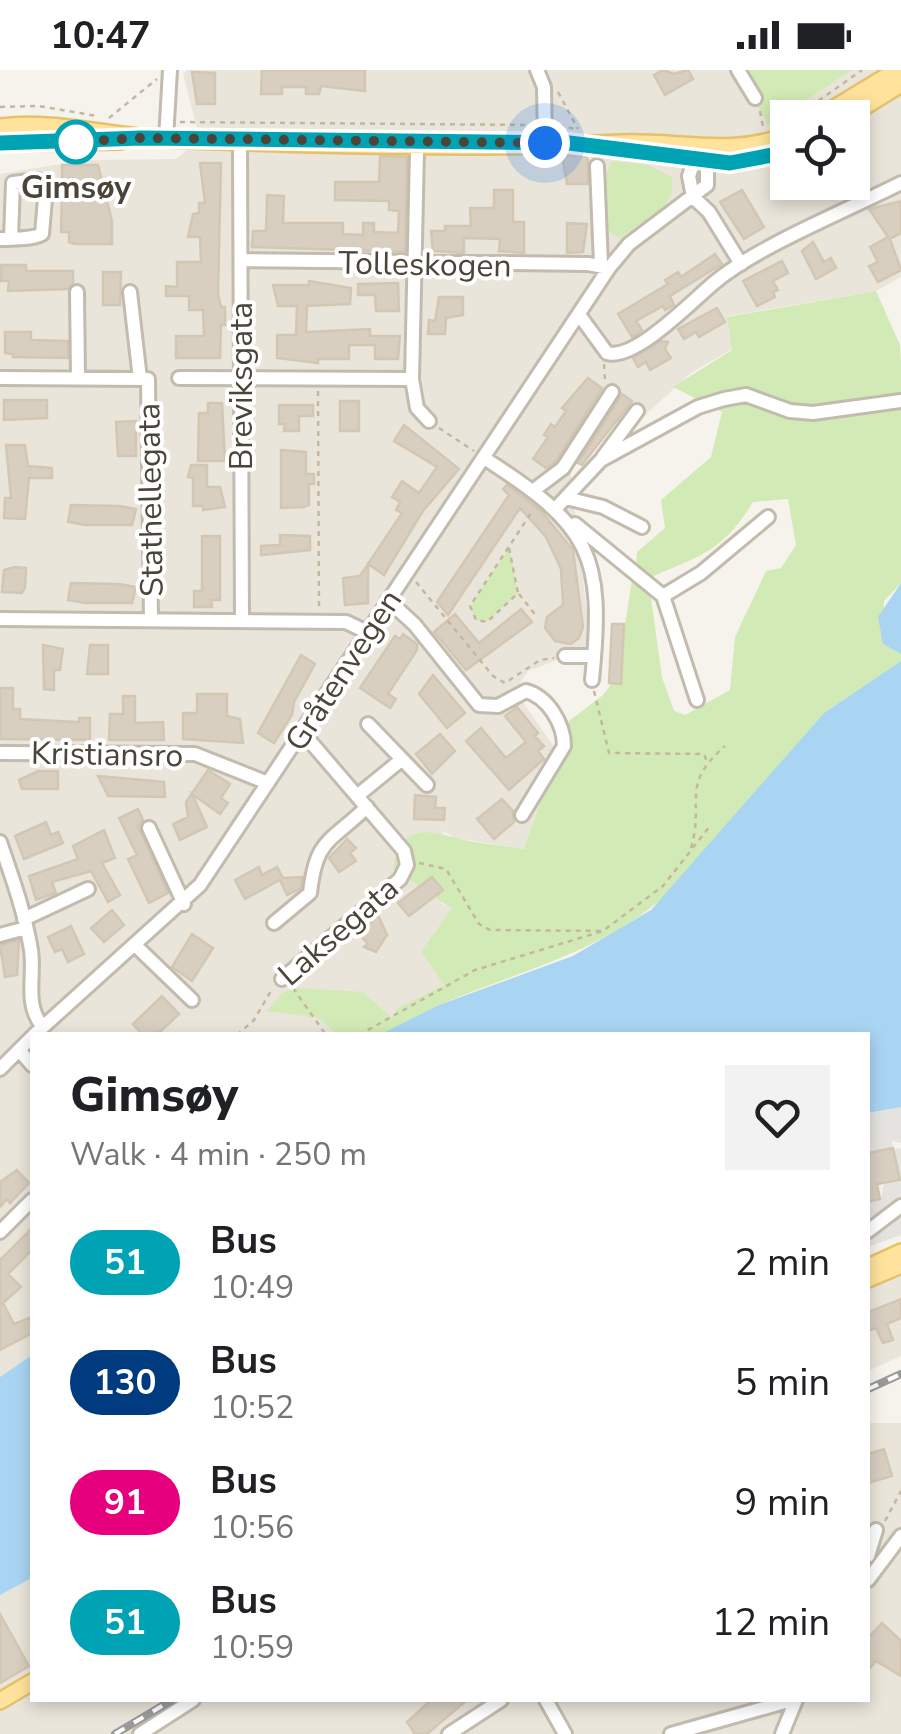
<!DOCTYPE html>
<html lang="en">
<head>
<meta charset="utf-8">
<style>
	body { margin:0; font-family:"Nunito Sans",sans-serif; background:#f2f2f2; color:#202124; height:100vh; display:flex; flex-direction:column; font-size:38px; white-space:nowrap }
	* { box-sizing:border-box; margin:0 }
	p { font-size:32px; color:#757577 }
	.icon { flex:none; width:55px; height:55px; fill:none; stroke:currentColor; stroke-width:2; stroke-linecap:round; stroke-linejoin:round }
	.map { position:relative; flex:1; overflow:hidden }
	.sheet { position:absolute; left:30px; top:962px; width:840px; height:670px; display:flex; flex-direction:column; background:#fff; border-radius:0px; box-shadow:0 5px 15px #0003 }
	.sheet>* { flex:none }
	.badge { padding:0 20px; border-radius:32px; font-size:35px; line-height:65px }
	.tools { position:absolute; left:770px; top:30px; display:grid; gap:20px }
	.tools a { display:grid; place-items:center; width:100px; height:100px; border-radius:0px; background:#fff; box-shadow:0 5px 15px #0003; font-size:50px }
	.you { position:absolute; width:50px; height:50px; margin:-25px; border:8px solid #fff; border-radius:50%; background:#1a73e8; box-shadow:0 0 0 15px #1a73e833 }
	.map>.badge { position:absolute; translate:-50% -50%; box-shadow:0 0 0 5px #fff }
	.round { display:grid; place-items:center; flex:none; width:105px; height:105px; border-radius:0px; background:#f2f2f2 }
	.summary { display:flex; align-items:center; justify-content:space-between; height:170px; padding:0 40px }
	h1 { font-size:48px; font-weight:800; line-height:75px }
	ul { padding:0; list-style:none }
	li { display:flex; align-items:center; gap:30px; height:120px; padding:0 40px }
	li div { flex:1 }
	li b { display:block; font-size:38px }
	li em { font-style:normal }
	li .badge { min-width:110px; font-weight:700; text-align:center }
	.status { display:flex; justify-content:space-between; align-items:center; height:70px; padding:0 50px; background:#fff; direction:ltr }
	.status svg { height:28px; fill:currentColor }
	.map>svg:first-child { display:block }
	.residential { fill:#eae5da; fill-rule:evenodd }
	.green { fill:#d2eab5 }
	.parking { fill:#e5e3e0 }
	.water { fill:#a9d4f2 }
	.building { fill:#d8cfc1; stroke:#d3c7b4; stroke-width:2.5 }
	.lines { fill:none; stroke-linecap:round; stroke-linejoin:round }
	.minor-casing { stroke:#c2bbae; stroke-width:18 }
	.major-casing { stroke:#e6c16a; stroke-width:20 }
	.path { stroke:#c4b79f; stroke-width:2.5; stroke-dasharray:5 5; stroke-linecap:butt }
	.minor { stroke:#fff; stroke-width:12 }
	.major { stroke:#ffe39c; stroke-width:15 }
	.rail-casing { stroke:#9a9a9a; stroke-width:8 }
	.rail { stroke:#fff; stroke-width:4; stroke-dasharray:11; stroke-linecap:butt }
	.line-casing { stroke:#fff; stroke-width:22 }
	.line { stroke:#00a3b4; stroke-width:15 }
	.walk { stroke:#4b4439; stroke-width:10; stroke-dasharray:0 18 }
	.stop-dot { fill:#fff; stroke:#00a3b4; stroke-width:5 }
	.labels { text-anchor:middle; stroke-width:8; stroke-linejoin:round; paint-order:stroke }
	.stop-label { font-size:32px; font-weight:bold; fill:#4b4439; stroke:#fff }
	.street-label { font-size:32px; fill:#4b4439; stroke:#fff }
</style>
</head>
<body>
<div class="status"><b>10:47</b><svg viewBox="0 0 49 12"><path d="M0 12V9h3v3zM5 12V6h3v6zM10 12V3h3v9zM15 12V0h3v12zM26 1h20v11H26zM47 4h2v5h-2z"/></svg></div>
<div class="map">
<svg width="901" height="1664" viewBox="0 0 901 1664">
	<rect width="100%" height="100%" fill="#f6f3ec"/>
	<path class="residential" d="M187,0H901V207L876,221L728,246L732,279L691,303L643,347L591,357L571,396V406L591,577L528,601L520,613L518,625L559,684L524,779L456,768L443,761L441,833L452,839L444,915L397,938L392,948L267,940L318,948L338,965H32V1285L0,1307V104L85,90L176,89L194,74L198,62L183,4ZM788,48H852V112H788Z
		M901,1175V1286L868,1301V1190Z
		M868,1353H901V1664H0V1525L32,1508V1630H868Z"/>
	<path class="green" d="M744,0H852L768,55L740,2Z
		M612,91L648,95L672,107C677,141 641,150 620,168L608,161L604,110Z
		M876,221L900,275L901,293V513L884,531L883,574L901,584V591L824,643L677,815C610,881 523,899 439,935C419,944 397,962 376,965C364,967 350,965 338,965L318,948L267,941L282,923L295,918L363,922L392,948L397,938L444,915L421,881L452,839L393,798C401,753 427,760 460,769C480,774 503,775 524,779L569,651L603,625L617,607L632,510L649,514L662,607L674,641L685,645L730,620L735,567L766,501L781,498L796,475L788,429L753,432C722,483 699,486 649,508L636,497L637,482L665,458L661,430L711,387L722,342L673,317L732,280L727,247Z
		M509,478L518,523L487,552L476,550L470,536Z"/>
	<path class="parking" d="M901,1037V1073L892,1071L893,1078L868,1083V1043Z
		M901,1078V1165L868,1177V1134L881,1130L884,1114L901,1110L894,1079Z"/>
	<path class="water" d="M901,513V584L883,574L878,547Z
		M901,591V1037L868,1043V965H379L439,935L573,886L651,840L824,643Z
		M32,1285V1508L0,1525V1307Z"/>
	<path class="building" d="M262,0H365V21L321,16L319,24H306V17H282V24H261Z
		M663,0L674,4L688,0L693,9L665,25L654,5Z
		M192,2L215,3V34H197Z
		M584,85L588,90V114H567L562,86Z
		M380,86L407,87L405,182L252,177L253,161H266L267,125L284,126L283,153H343V164L363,165V153H374V162L398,163L399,141L389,140V131L335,130V112H379Z
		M200,93H221L218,224L221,237H225V255H221L220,288H176V266H204L203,240H189V226H166V216L177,217V192H201L200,167H188L193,144L199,143V133H205Z
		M62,95H98L112,151V174H75L69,172V162H61L62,121H57V110H62Z
		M494,120H513V152H524V183L499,181L500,169L464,168V183L433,181L431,161H445V156H471L470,138H494Z
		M742,120L764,157L744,169L720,132Z
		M901,131V163L890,169L901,200L878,212L869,196L878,192L870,177L888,167L869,139Z
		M567,153L587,154L583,182L567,183Z
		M813,172L824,192L831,188L836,198L816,209L802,181Z
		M715,184L722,194L670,226L674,235L665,240L663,236L636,251L642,260L632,267L618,244L668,214L665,210L678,202L681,207Z
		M782,191L788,203L773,211L778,220L773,222L775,227L757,236L743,211Z
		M1,195H26V201H73V213L68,219L8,221L9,211H1Z
		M103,202H121L120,235H103Z
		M309,211L351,218L350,234L307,236L306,262L370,259V266H400L398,289H375V275H349V289H318V293L277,288V265H296L297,236H278L273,215H309Z
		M398,213L399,241H376L375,225H358V214Z
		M439,227H463V245L446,248L445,264H428L429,250L435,251Z
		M717,238L725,252L699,267L696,262L684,269L678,259Z
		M5,262H31V270L68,271V288L13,287V284L5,283Z
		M661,271L668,272L665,279L671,288L650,300L646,292L638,297L633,288Z
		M588,308L602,318L556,391L546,398L533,389L548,367L544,365L551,354L555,357L566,341L562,338Z
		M622,324L632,331L582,395L578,393Z
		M4,330H47V348L4,350Z
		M340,331H359V361H340Z
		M208,333H222L225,391H198L199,343H208Z
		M279,335H313V346H299V361H284L285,354H279Z
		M136,351V386H118L116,352Z
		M404,355L459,399L423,441L384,505L368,494V533L345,535L343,508L360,506L402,443L396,440L400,432L392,427L402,411L419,423L437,397L394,371Z
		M6,375H25L28,396L52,398V408H29L25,449L4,448L5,428H11Z
		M281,380L306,382V404H314V414H309V435L304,437L281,438Z
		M191,395H207V417H220L225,437L203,440V436H193V408L188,407Z
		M507,415L541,441L573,480L583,557L579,568L571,574L555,571L545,558L547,547L563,535L561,499L546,467L520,438L448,545L437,532L509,425L503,419Z
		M71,435L119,436L136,439L132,455H85L68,452Z
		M280,465L310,466V480L261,485V476L280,475Z
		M202,466H220V530H211L212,537H194V521H202Z
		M14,497L26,498L25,518L22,523L2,522L4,500Z
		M71,513L119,514L136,517L132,533H85L68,530Z
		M521,539L532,552L466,600L434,562L455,544L479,573Z
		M612,554H624L621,614L609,613Z
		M403,564L417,574V580L388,624L396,629L390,638L360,618L395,566L400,569Z
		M43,575L63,579L60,600H54V620L44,619Z
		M90,575H108V604H87Z
		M301,585L315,594L294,632L292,645L274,673L258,663Z
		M433,605L465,643L447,658L419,624Z
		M0,618H13V639H20V649L79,652V648H90V670L0,669Z
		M197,624H227V646L240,649L243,673L183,669V643H197Z
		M123,626H135V653L163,652L164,670H109L110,644H123Z
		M517,637L538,663L535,666L544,676L538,681L544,689L509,720L466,671L481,658L506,688L526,672L505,646Z
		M440,664L455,681L432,704L416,684Z
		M208,700L230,714L221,728L228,733L220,744L192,724L207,757L180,770L173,754L188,747L186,732Z
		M38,701H58V719H22L19,710Z
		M98,706L164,712L165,727L108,726Z
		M415,725L436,727L435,738H445L444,750L414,749Z
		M502,729L513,741L514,752L494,769L477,749Z
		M138,739L143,750L138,756L168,823L149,833L128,789L137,785L119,748Z
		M46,752L51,765L58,762L63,773L24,789L15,766Z
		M104,760L115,788L102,793L120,825L108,832L91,801L52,812L56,823L36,830L29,806L78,789L73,776Z
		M347,769L356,778L350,783L356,791L339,802L329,788Z
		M259,797L262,805L277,797L283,808L302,807L301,818L287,825L280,810L245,829L235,810Z
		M432,807L443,820L409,846L398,833Z
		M112,840L124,855L104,872L91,858Z
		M378,845L387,865L376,882L364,877L368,874L360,865Z
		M71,856L84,884L68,892L62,879L55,882L48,867Z
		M192,864L213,878L192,911L172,897Z
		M19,870L17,905L5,907L0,875Z
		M162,926L179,944L161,961L143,965L133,954Z
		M893,1078L900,1110L877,1114L880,1129L868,1132V1083Z
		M17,1100L29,1113L10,1133L7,1129L0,1137V1112Z
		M32,1158V1180L8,1204L21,1217L3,1233L14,1254L32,1247V1263L0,1280V1190Z
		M901,1229V1248L887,1254L893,1270L883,1273L876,1258L868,1261V1242Z
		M884,1379L892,1406L868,1413V1384Z
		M0,1544L29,1596L0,1613Z
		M882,1553L901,1571V1606L876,1591L868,1600V1568Z
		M431,1630H467L427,1664H415L407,1652Z"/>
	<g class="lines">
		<g class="minor-casing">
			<path id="minor" d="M537,0L544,17L545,73
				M738,0L755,28
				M166,69L170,0
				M417,81L412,309L417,338L429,351
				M240,82L242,550
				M696,85L689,106L693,127L709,142L741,194
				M597,96L601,195
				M0,169C14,168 30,170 42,164L46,117L38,110L13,113L11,168
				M241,190L588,194L609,198
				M77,222L78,308
				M130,222L140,309
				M580,246L607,283C635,291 693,230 715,212C758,176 848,140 901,113
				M0,308L148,309L151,550
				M179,308L412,309
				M603,387L637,341
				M484,388C590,456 605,483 592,610
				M534,420L563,398L612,322
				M566,428L603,437L642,457
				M556,438L601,390L698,337L724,329L746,325L790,341L813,343L901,331
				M575,454L663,526L697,630
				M663,526L701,503L768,447
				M388,530L415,555L479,635L498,636L526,621C548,627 564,654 564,676L522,745
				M0,549L346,552L367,562
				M565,586H594
				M368,654L427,715
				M0,683L195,684L268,713
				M357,726L401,690
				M149,758L184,834
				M0,772C12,807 25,843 31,880C35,907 24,933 42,956
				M24,849L88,819
				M274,853L310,823C316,769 329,773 367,737
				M0,865L26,858
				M137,877L192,930
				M282,909L400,809L407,795L404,781L303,663
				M34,965L200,815L609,198L629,174L707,115V86
				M20,981L32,995
				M0,999L32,967
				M868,1161L901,1136
				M0,1162L32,1130
				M868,1486L876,1460
				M868,1510L901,1466
				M546,1630L565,1664
				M140,1664L193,1630
				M449,1664L501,1630
				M671,1664L792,1630
				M782,1664L796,1630"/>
		</g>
		<g class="major-casing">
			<path id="major" d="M818,48L897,0
				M846,48L901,14
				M0,57C56,50 110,67 166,69C317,75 471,79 622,73C679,71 733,87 788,65
				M0,73L121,71
				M627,81L730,93L788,81
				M868,1197L901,1182
				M868,1209L901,1195
				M0,1631L32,1612"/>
		</g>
		<path class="path" d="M558,22L578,59
			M0,37L39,36L97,46
			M760,41L763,57
			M109,48L157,9
			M794,48L862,0
			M180,52L532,55
			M559,55L575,59
			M604,294L605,310
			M318,321L319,538
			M439,358L474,381
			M509,478L518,523L487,552L476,550L470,536L531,443
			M416,512L493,606L505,613L540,590L554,588
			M519,524L537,547
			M594,621L609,683L704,684L707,692
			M691,778C705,731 679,716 725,676
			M419,793L446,799L479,854L490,860L601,861
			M293,918L326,965
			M237,965L254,950L272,919
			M359,965L475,900L603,861L663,816L710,756
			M885,1451L901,1421"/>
		<use href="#minor" class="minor"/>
		<use href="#major" class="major"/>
		<g class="rail-casing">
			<path id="rail" d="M868,1319L901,1304
				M115,1664L172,1630"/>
		</g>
		<use href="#rail" class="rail"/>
	</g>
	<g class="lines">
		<g class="line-casing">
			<path id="line" d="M0,73L141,68L569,73L730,93L788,82"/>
		</g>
		<use href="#line" class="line"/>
		<path class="walk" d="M76,72H72L141,68L545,73"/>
	</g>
	<circle class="stop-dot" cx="76" cy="72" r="20"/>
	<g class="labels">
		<g class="stop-label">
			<text x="76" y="128">Gimsøy</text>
		</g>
		<g class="street-label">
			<text transform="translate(425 194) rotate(1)" y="11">Tolleskogen</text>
			<text transform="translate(241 316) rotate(-90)" y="11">Breviksgata</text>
			<text transform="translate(150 430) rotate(-91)" y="11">Stathellegata</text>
			<text transform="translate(343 600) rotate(-57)" y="11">Gråtenvegen</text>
			<text transform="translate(107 684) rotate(1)" y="11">Kristiansro</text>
			<text transform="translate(338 861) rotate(-41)" y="11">Laksegata</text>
		</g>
	</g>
</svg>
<div class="tools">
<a><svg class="icon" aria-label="locate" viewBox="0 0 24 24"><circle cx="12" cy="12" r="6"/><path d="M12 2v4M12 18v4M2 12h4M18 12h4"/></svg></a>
</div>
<div class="you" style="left:545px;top:73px"></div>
<section class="sheet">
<div class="summary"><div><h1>Gimsøy</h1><p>Walk · 4 min · 250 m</p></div><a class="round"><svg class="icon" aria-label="heart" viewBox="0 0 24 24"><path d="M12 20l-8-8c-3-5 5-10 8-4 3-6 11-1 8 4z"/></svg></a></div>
<ul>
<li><span class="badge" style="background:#00a3b4;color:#fff">51</span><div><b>Bus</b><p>10:49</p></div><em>2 min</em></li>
<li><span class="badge" style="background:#003b80;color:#fff">130</span><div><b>Bus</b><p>10:52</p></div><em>5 min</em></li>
<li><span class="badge" style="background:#e6007e;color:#fff">91</span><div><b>Bus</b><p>10:56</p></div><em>9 min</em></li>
<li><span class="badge" style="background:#00a3b4;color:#fff">51</span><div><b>Bus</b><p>10:59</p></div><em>12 min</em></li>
</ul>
</section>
</div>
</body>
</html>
